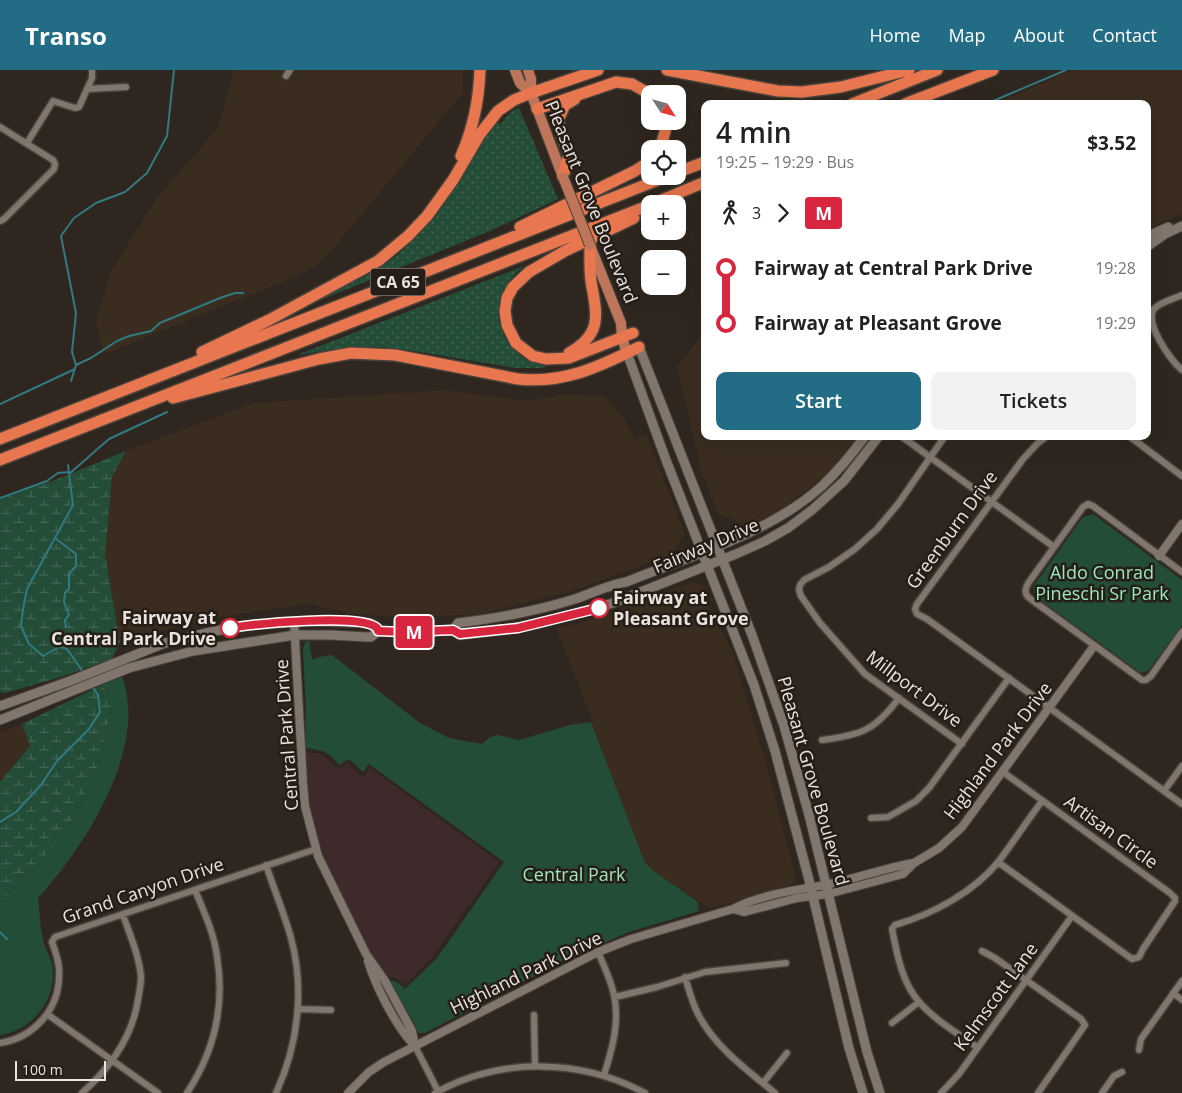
<!DOCTYPE html>
<html lang="en">
<head>
<meta charset="utf-8">
<style>
	body { margin:0; font-family:"Open Sans",sans-serif; background:#f2f2f2; color:#222; height:100vh; display:flex; flex-direction:column; font-size:19px; white-space:nowrap }
	* { box-sizing:border-box; margin:0 }
	p { font-size:16px; color:#767676 }
	.icon { flex:none; width:28px; height:28px; fill:none; stroke:currentColor; stroke-width:2; stroke-linecap:round; stroke-linejoin:round }
	.map { position:relative; flex:1; overflow:hidden }
	.side { position:absolute; left:701px; top:30px; width:450px; height:340px; display:flex; flex-direction:column; background:#fff; border-radius:10px; box-shadow:0 5px 20px #0002 }
	.side>* { flex:none }
	.badge { padding:0 10px; border-radius:4px; font-size:18px; line-height:32px }
	.needle { width:32px; rotate:126deg }
	.buttons { position:absolute; left:641px; top:15px; display:grid; gap:10px }
	.buttons a { display:grid; place-items:center; width:45px; height:45px; border-radius:10px; background:#fff; box-shadow:0 5px 20px #0002; font-size:25px }
	.scale { position:absolute; left:15px; bottom:12px; width:91px; box-sizing:border-box; padding-left:5px; border:2px solid #e9e3de; border-top:0; font-size:14px; line-height:18px; white-space:nowrap; color:#e9e3de; -webkit-text-stroke:4px #261d16; paint-order:stroke }
	.map>.badge { position:absolute; translate:-50% -50%; box-shadow:0 0 0 2px #fff }
	.legs { display:flex; align-items:center; gap:8px; height:55px; padding:0 15px; font-size:16px }
	.legs p { margin-inline-start:auto }
	.head { display:flex; align-items:center; justify-content:space-between; height:85px; padding:0 15px }
	h1 { font-size:28px; font-weight:600; line-height:38px }
	.action { display:flex; gap:10px; margin-top:auto; padding:10px 15px }
	.action a { flex:1; height:58px; border-radius:10px; background:#226d85; color:#fff; font-size:20px; font-weight:600; line-height:58px; text-align:center }
	.action a+a { background:#f2f2f2; color:#222 }
	ul { padding:0 15px; list-style:none }
	li { display:flex; align-items:center; gap:18px; height:55px; font-size:19px }
	li i { display:grid; place-items:center; width:8px; height:100%; margin:0 6px; background:currentColor }
	li i::after { content:''; width:12px; height:12px; margin:-6px; border:4px solid; border-radius:50%; background:#fff }
	li p { margin-inline-start:auto }
	li:first-child i { background:linear-gradient(#0000 50%,currentColor 0) }
	li:last-child i { background:linear-gradient(currentColor 50%,#0000 0) }
	header { display:flex; align-items:center; gap:30px; box-sizing:border-box; height:70px; padding:0 25px; background:#226d85; color:#fff }
	header strong { font-size:24px }
	nav { display:flex; gap:28px; margin-inline-start:auto; font-size:18px }
	.map>svg:first-child { display:block }
	.built { fill:#3a2d20 }
	.education { fill:#3e2a2a }
	.grass { fill:url(#grass-dots) }
	.wetland { fill:url(#wetland-marsh) }
	.park { fill:#244d37 }
	.lines { fill:none; stroke-linecap:round; stroke-linejoin:round }
	.stream { stroke:#327a81; stroke-width:2 }
	.minor-casing { stroke:#49433b; stroke-width:9 }
	.tertiary-casing { stroke:#49433b; stroke-width:10 }
	.secondary-casing { stroke:#49433b; stroke-width:11 }
	.primary-casing { stroke:#49433b; stroke-width:12 }
	.motorway-casing { stroke:#49433b; stroke-width:14 }
	.minor { stroke:#80766d; stroke-width:6 }
	.tertiary { stroke:#80766d; stroke-width:8 }
	.secondary { stroke:#80766d; stroke-width:9 }
	.primary { stroke:#be765a; stroke-width:10 }
	.motorway { stroke:#e8764e; stroke-width:11 }
	.primary-bridge-casing { stroke:#49433b; stroke-width:12; stroke-linecap:butt }
	.primary-bridge { stroke:#be765a; stroke-width:10 }
	.line-1-casing { stroke:#fff; stroke-width:11 }
	.line-1 { stroke:#d7263d; stroke-width:8 }
	.stop-1-dot { fill:#fff; stroke:#d7263d; stroke-width:2.5 }
	.labels { text-anchor:middle; stroke-width:5; stroke-linejoin:round; paint-order:stroke }
	.shield { fill:#261d16; stroke:#aea8a2; stroke-width:1 }
	.shield-label { font-size:16px; font-weight:bold; fill:#e9e3de }
	.street-label { font-size:18px; fill:#e9e3de; stroke:#261d16 }
	.park-label { font-size:18px; fill:#98e8ba; stroke:#261d16 }
	.stop-label { font-size:18px; font-weight:bold; fill:#e9e3de; stroke:#261d16; text-anchor:start }
</style>
</head>
<body>
<header>
<strong>Transo</strong>
<nav><a>Home</a><a>Map</a><a>About</a><a>Contact</a></nav>
</header>
<div class="map">
<svg width="1182" height="1023" viewBox="0 0 1182 1023">
	<defs>
		<pattern id="grass-dots" width="8" height="8" patternUnits="userSpaceOnUse" patternTransform="scale(1.25)"><rect width="8" height="8" fill="#244d37"/><path d="M2 2h.1M6 6h.1" fill="none" stroke="#446654" stroke-width="1.8" stroke-linecap="round"/></pattern>
		<pattern id="wetland-marsh" width="20" height="14" patternUnits="userSpaceOnUse" patternTransform="scale(1.25)"><rect width="20" height="14" fill="#244d37"/><path d="M1 5h8M5 5V1M11 12h8M15 12V8" fill="none" stroke="#446654"/></pattern>
	</defs>
	<rect width="100%" height="100%" fill="#2f271f"/>
	<path class="built" d="M234,0H463V22L331,181L315,196L297,206L104,284L96,252L111,201L158,127L218,58Z
		M1073,0H1182V144L1148,158V34H995Z
		M705,260V366H858L834,398L806,421L774,445L740,463L738,453L733,449L719,445L701,400L677,297Z
		M445,320L527,331L569,324L604,326L625,350L635,370L646,365L685,464L677,474L673,484L569,522L480,544L399,548L350,543L307,534L211,548L120,572L105,484L112,407L126,381L254,333Z
		M693,512L704,516L707,522L711,544L731,579L764,686L795,804V812L785,819L709,838L655,802L645,793L591,652L593,651L556,558L581,553Z
		M22,654L30,676L0,712V662Z"/>
	<path class="education" d="M305,682L322,684L338,699L348,693L356,702L364,707L370,698L499,792L434,885L405,915L397,909L391,907L385,903L364,873L333,814L315,769L306,725Z"/>
	<path class="grass" d="M519,38L558,129L492,160L323,229C341,216 363,209 381,197C426,167 449,127 476,82H474L497,49V52L501,54C507,47 509,41 519,38Z
		M524,196C523,198 519,200 516,203C511,208 506,216 503,222C491,245 503,275 524,288C530,292 539,293 546,296L544,298H514L421,282L383,277L334,279L297,285Z"/>
	<path class="wetland" d="M126,381L112,407L105,484L120,572L112,589L61,607L5,623L0,622V429L55,410Z
		M104,614L112,638L97,700L80,736L64,764L37,796L0,832V712L30,676L22,654Z"/>
	<path class="park" d="M1093,444L1182,510V555L1148,601L1141,603L1035,526L1033,517L1083,447Z
		M309,570L312,590L319,587L332,585L420,653L449,668L482,674L490,667L498,665L519,670L570,655L591,652L645,793L655,802L698,832L699,841L629,862L567,889L425,963H419L390,910L397,912L405,919L437,888L504,792L369,694L363,702L349,689L339,695C328,681 322,680 305,678L306,641L303,579L305,573Z
		M122,607C149,678 84,778 38,828C40,843 40,860 44,874C47,883 52,889 53,900C55,932 31,961 0,965V832L37,796L64,764L80,736L97,700L112,638L104,614Z"/>
	<g class="lines">
		<path class="stream" d="M986,34L1066,0
			M76,295L91,288L117,271L129,266L151,261L160,253L220,228L235,223H243
			M71,311L76,295L72,282L76,243L61,166L74,148L96,133L125,122L147,103L167,66L174,0
			M0,334L75,299
			M68,395L73,435L27,519L23,539L21,556L29,574L43,586L59,577L67,579L83,602
			M69,404L109,369L167,342
			M0,428L47,411L58,403L69,402
			M55,468L76,484V496L69,504V518L65,523L64,532L69,545L65,550L66,557
			M0,752L16,742L41,715L57,691L89,659L100,642L98,625L92,616
			M0,862L7,869"/>
		<g class="minor-casing">
			<path id="minor" d="M286,6L290,0
				M87,19L126,17
				M0,57L53,90L55,94L54,99L4,149L0,151
				M27,73L53,31L75,38L79,37L92,8V0
				M1182,225C1174,229 1160,232 1154,239C1144,253 1171,291 1182,300
				M901,366L1054,477
				M945,366L898,434L877,459L855,479L829,497L804,510L800,515L799,520L801,526L820,553L865,604L962,674
				M1047,366L1037,374L1023,389L917,534L915,539L917,544L927,549L1182,734
				M1129,366L1182,406
				M1182,502L1093,436L1088,434L1083,437L1029,512C1024,520 1024,525 1032,530L1142,610H1146L1151,606L1182,562
				M822,670C862,665 875,660 899,628
				M1164,721L1182,696
				M871,748L888,747L916,731L929,718L1009,608
				M998,792L1132,889L1139,887L1143,879L1175,831V828L1170,823L1003,702
				M266,795C274,819 284,843 291,868C305,920 298,975 276,1023
				M982,881L995,888L1081,949L1085,955L1038,1023
				M598,882C604,896 611,910 614,925C620,952 612,980 604,1005
				M685,907C689,920 692,932 698,944C715,977 747,1000 775,1023
				M1173,923L1182,930
				M615,927L657,917L705,902L786,893
				M298,939L331,940
				M47,944L158,1023
				M534,945L535,996
				M892,953L919,932
				M0,973C33,968 59,940 59,906C60,894 56,884 52,872L55,867L316,779
				M415,976L439,1023
				M977,977C954,961 924,944 910,919C900,901 896,879 892,859L895,855C933,844 974,822 999,791C1014,771 1027,751 1042,731
				M1139,980L1141,969L1182,911
				M763,1013L787,983
				M82,1023C110,998 132,968 138,930C139,923 141,914 141,907C139,885 130,865 123,845
				M187,1023C214,982 225,935 217,886C214,863 204,842 195,820
				M435,1023C500,987 580,988 645,1023
				M941,1023L959,1004L1072,846
				M1102,1023L1114,1006L1122,1002"/>
		</g>
		<g class="tertiary-casing">
			<path id="tertiary" d="M1159,486L1182,454
				M294,551L303,713L305,736L318,786L366,884L385,911L412,961L415,976
				M733,839L744,842L797,828L828,824L903,804L914,793L939,778L962,757L1094,576
				M368,891C376,917 396,957 415,976
				M348,1023L369,1002L384,992L598,882L631,869L733,839C759,825 796,820 825,815C855,809 884,798 914,793"/>
		</g>
		<g class="secondary-casing">
			<path id="secondary" d="M1148,166L1168,157
				M1148,176L1165,164L1182,156
				M639,277L752,565L784,656L809,745L867,982L880,1023
				M627,283L666,390L754,615L775,681L809,810L849,978L863,1023
				M453,560L458,553C498,548 537,541 575,529C593,523 608,515 626,512C691,486 770,463 822,416C838,401 852,384 865,366
				M0,636L70,611L165,573L215,561L251,555L311,551L370,553L377,558L378,561
				M0,650L129,598L193,581L295,565H331L367,567H371L378,561L404,563L453,560L460,565L502,560L541,553L613,533L736,484L765,471L788,458L812,440L844,411L879,366"/>
		</g>
		<g class="primary-casing">
			<path id="primary" d="M515,0L520,13L531,23
				M528,0L531,9V23L563,107
				M591,178L621,253L622,268L627,283"/>
		</g>
		<g class="motorway-casing">
			<path id="motorway" d="M667,0L778,21L802,22L841,17L909,0
				M852,34L937,0
				M905,34L993,0
				M537,39L616,12L632,14L650,24
				M660,79L665,62V51
				M461,86C473,59 479,29 480,0
				M678,102L705,92
				M563,107L569,84L562,66L558,50L565,35L575,29
				M652,134L705,112
				M520,157L635,101L650,91
				M633,263L569,288L546,289L533,286L516,273L507,255L505,241L507,228L513,217L529,202L565,181L634,148
				M202,282L269,250L378,191L408,166L427,146L453,110L480,64L498,41L514,30L531,23L598,0
				M569,283C600,265 598,249 592,217C589,203 590,189 590,175
				M173,328L319,289L351,283L395,285L518,309C563,314 599,297 639,277
				M0,369L668,106
				M0,390L650,135"/>
		</g>
		<use href="#minor" class="minor"/>
		<use href="#tertiary" class="tertiary"/>
		<use href="#secondary" class="secondary"/>
		<use href="#primary" class="primary"/>
		<use href="#motorway" class="motorway"/>
		<g class="primary-bridge-casing">
			<path id="primary-bridge" d="M563,107L590,175"/>
		</g>
		<use href="#primary-bridge" class="primary-bridge"/>
	</g>
	<g class="lines">
		<g class="line-1-casing">
			<path id="line-1" d="M230,558C255,554 361,543 377,558L378,561L404,562L453,560L460,564L518,558L599,538"/>
		</g>
		<use href="#line-1" class="line-1"/>
	</g>
	<g class="stop-1-dot">
		<circle cx="599" cy="538" r="9"/>
		<circle cx="230" cy="558" r="9"/>
	</g>
	<g class="labels">
		<rect class="shield" x="370.5" y="198.5" width="55" height="27" rx="4"/>
		<g class="shield-label">
			<text x="398" y="218">CA 65</text>
		</g>
		<g class="street-label">
			<text transform="translate(591 132) rotate(68)" y="6">Pleasant Grove Boulevard</text>
			<text transform="translate(952 460) rotate(-54)" y="6">Greenburn Drive</text>
			<text transform="translate(706 476) rotate(-23)" y="6">Fairway Drive</text>
			<text transform="translate(914 619) rotate(37)" y="6">Millport Drive</text>
			<text transform="translate(287 665) rotate(-94)" y="6">Central Park Drive</text>
			<text transform="translate(998 681) rotate(-53)" y="6">Highland Park Drive</text>
			<text transform="translate(813 711) rotate(74)" y="6">Pleasant Grove Boulevard</text>
			<text transform="translate(1111 762) rotate(36)" y="6">Artisan Circle</text>
			<text transform="translate(143 821) rotate(-19)" y="6">Grand Canyon Drive</text>
			<text transform="translate(526 903) rotate(-26)" y="6">Highland Park Drive</text>
			<text transform="translate(996 927) rotate(-54)" y="6">Kelmscott Lane</text>
		</g>
		<g class="park-label">
			<text x="1102" y="509">Aldo Conrad<tspan x="1102" dy="21">Pineschi Sr Park</tspan></text>
			<text x="574" y="811">Central Park</text>
		</g>
		<g class="stop-label">
			<text x="613" y="534">Fairway at<tspan x="613" dy="21">Pleasant Grove</tspan></text>
			<text x="216" y="554" text-anchor="end">Fairway at<tspan x="216" dy="21">Central Park Drive</tspan></text>
		</g>
	</g>
</svg>
<div class="buttons">
<a><svg class="needle" viewBox="-14 -14 28 28"><path d="M0-13l5 13h-10z" fill="#e53935"/><path d="M0 13l5-13h-10z" fill="#767676"/></svg></a>
<a><svg class="icon" aria-label="locate" viewBox="0 0 24 24"><circle cx="12" cy="12" r="6"/><path d="M12 2v4M12 18v4M2 12h4M18 12h4"/></svg></a>
<a>+</a>
<a>−</a>
</div>
<div class="scale">100 m</div>
<b class="badge" style="left:414px;top:562px;background:#d7263d;color:#fff">M</b>
<section class="side">
<div class="head"><div><h1>4 min</h1><p>19:25 – 19:29 · Bus</p></div><b>$3.52</b></div>
<div class="legs"><svg class="icon" aria-label="walk" viewBox="0 0 24 24"><circle cx="13" cy="4" r="2"/><path d="M13 8l-2 6 4 7M11 14l-3 7M7 12l3-4h3l4 4"/></svg>3<svg class="icon" aria-label="forward" viewBox="0 0 24 24"><path d="M9 5l7 7-7 7"/></svg><b class="badge" style="background:#d7263d;color:#fff">M</b></div>
<ul>
<li><i style="color:#d7263d"></i><b>Fairway at Central Park Drive</b><p>19:28</p></li>
<li><i style="color:#d7263d"></i><b>Fairway at Pleasant Grove</b><p>19:29</p></li>
</ul>
<div class="action"><a>Start</a><a>Tickets</a></div>
</section>
</div>
</body>
</html>
